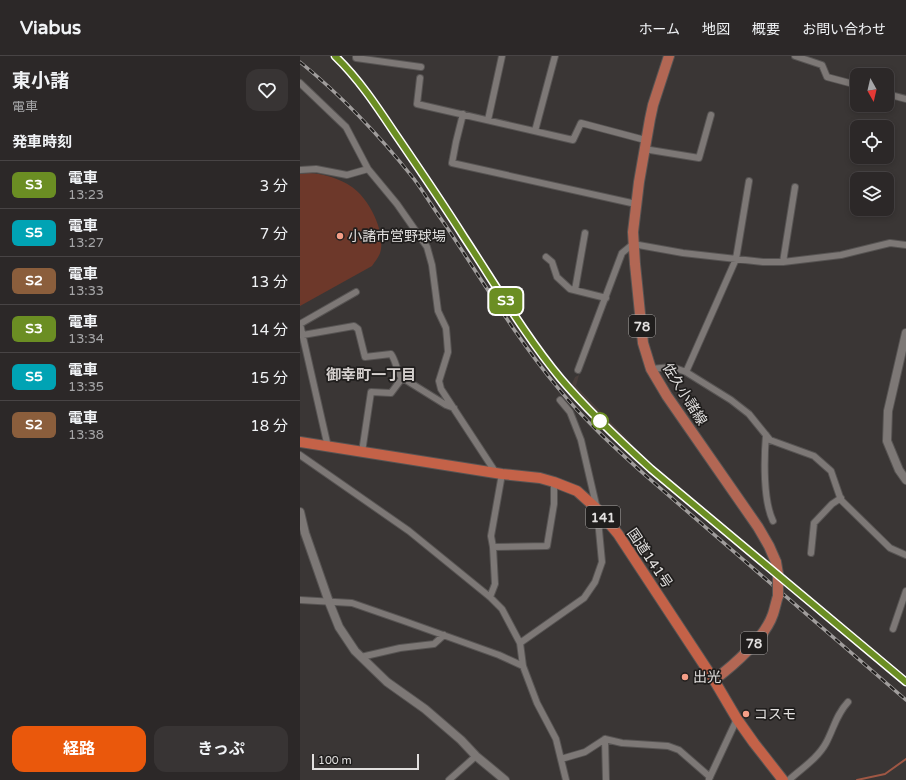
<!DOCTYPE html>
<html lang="ja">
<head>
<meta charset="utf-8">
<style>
	body { margin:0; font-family:"Varela Round","Noto Sans JP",sans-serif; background:#383434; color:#f1f3f6; height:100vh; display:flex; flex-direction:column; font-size:15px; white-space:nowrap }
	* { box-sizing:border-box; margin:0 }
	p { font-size:13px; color:#a6a6a8 }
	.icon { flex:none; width:22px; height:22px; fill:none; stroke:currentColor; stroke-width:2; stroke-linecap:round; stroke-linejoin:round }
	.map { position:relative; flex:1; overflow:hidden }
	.drawer { display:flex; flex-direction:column; background:#2c2828; width:300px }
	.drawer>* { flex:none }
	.badge { padding:0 8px; border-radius:6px; font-size:14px; line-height:26px }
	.needle { width:26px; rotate:172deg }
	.fabs { position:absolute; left:550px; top:12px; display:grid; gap:8px }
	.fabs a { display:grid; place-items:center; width:44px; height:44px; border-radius:8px; background:#2c2828; box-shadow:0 2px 6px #0003,0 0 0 1px #484445; font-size:20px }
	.scale { position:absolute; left:12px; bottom:10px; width:107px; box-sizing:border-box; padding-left:4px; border:2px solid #e2e0df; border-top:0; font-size:11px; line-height:14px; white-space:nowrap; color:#e2e0df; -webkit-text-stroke:3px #201e1d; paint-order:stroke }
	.map>.badge { position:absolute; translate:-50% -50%; box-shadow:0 0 0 2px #fff }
	h2 { padding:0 12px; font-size:15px; line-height:36px }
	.round { display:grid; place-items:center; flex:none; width:42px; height:42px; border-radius:12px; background:#383434 }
	.head { display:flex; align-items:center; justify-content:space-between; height:68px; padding:0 12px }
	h1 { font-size:19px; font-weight:700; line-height:30px }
	.action { display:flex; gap:8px; margin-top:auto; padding:8px 12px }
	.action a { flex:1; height:46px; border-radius:12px; background:#ea580c; color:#fff; font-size:16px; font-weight:700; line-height:46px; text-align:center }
	.action a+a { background:#383434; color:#f1f3f6 }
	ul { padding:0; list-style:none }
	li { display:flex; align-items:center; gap:12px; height:48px; padding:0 12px; border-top:1px solid #484445 }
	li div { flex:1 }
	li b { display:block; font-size:15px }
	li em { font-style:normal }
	li .badge { min-width:44px; font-weight:700; text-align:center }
	header { display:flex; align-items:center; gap:24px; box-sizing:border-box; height:56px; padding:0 20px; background:#2c2828; border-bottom:1px solid #484445 }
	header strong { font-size:19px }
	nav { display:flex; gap:22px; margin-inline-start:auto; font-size:14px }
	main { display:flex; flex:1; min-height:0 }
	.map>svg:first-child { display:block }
	.built { fill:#493e3b }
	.green { fill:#6d382a }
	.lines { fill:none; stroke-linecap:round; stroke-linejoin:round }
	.stream { stroke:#9f5744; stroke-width:2 }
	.minor-casing { stroke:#575453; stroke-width:8 }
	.tertiary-casing { stroke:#575453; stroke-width:10 }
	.primary-casing { stroke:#575453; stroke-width:12 }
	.trunk-casing { stroke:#575453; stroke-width:12 }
	.minor { stroke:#7d7876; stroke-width:6 }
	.tertiary { stroke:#7d7876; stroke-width:8 }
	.primary { stroke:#b26754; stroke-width:10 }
	.trunk { stroke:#c46248; stroke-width:10 }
	.rail-casing { stroke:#a09d9c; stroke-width:3.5 }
	.rail { stroke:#201e1d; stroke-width:2; stroke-dasharray:6; stroke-linecap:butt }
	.primary-bridge-casing { stroke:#575453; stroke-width:12; stroke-linecap:butt }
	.primary-bridge { stroke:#b26754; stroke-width:10 }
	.line-casing { stroke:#fff; stroke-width:9 }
	.line { stroke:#6b8e23; stroke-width:6 }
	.poi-dot { fill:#f49e87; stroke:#201e1d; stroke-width:1.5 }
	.stop-dot { fill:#fff; stroke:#6b8e23; stroke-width:2 }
	.labels { text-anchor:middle; stroke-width:3.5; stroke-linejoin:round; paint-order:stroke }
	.shield { fill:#201e1d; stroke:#a8a6a5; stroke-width:1 }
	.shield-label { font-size:13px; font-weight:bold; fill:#e2e0df }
	.poi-label { font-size:14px; fill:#e2e0df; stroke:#201e1d; text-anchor:start }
	.street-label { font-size:14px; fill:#e2e0df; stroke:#201e1d }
	.neighbourhood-label { font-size:15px; font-weight:bold; fill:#d5d0ce; stroke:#201e1d }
</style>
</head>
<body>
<header>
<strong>Viabus</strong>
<nav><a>ホーム</a><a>地図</a><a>概要</a><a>お問い合わせ</a></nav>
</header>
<main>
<section class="drawer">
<div class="head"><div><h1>東小諸</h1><p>電車</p></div><a class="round"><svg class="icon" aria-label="heart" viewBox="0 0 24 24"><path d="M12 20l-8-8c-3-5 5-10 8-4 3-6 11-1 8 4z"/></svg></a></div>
<h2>発車時刻</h2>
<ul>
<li><span class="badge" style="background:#6b8e23;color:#fff">S3</span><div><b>電車</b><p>13:23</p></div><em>3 分</em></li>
<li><span class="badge" style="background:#00a3b4;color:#fff">S5</span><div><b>電車</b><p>13:27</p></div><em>7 分</em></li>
<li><span class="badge" style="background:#8b5e3c;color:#fff">S2</span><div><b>電車</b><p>13:33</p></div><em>13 分</em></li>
<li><span class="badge" style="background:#6b8e23;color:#fff">S3</span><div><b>電車</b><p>13:34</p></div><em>14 分</em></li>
<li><span class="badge" style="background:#00a3b4;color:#fff">S5</span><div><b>電車</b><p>13:35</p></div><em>15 分</em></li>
<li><span class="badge" style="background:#8b5e3c;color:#fff">S2</span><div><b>電車</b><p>13:38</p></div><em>18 分</em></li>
</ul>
<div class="action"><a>経路</a><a>きっぷ</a></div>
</section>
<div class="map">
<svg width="606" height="724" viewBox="0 0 606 724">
	<rect width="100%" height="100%" fill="#3a3635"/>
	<path class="built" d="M279,319L276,330L331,387L324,392L285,354L269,335L275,321Z"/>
	<path class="green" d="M9,117C24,118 39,122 52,131C69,143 84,173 81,193C80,200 76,204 72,210L0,250V118Z"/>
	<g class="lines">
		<path class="stream" d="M557,724L585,718L606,703"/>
		<g class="minor-casing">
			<path id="minor" d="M56,0V2L121,11
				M495,0L522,9L527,21L557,29
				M120,22L117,48L273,84L281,67L345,84
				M0,27L46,71L68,113L97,148L127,191L132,209L138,255L146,272L147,283L148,296L139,325L141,333L196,417
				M587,38L606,43
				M163,58L156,86L152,107L336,148
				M188,64L202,0
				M235,75L255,0
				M344,93L399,102L411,59
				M0,114L16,113L47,119L68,113
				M246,201L252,206L257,221L270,233L306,242
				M483,206L495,131
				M275,234L285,177
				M3,279L54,270L58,273L65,301L91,298C96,305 96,313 101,321L146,349L154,352
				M351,313L372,311L386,316L431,344L449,358L470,384L514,400L531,415L541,444L590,492L606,499
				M278,314L322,197L333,188L383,197L463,206H483L541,199L590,187L606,189
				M386,316L436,203L449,125
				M466,379C464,403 463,444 473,465
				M28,391L0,268L56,236
				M62,396L71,336L91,337L103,321
				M0,399L109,475L190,541L202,553L220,587L223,610L237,647L256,683L266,724
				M193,491L247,490L254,448V426
				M511,497L514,467L532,448L541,442
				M190,541L195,528L193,491L191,480L202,418
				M0,544L52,547L104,565L199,599L223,610
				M593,573L606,535
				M220,587L284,542L295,526L302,506L297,453L281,384L270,356L260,344
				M61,601L100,592L134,588L144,579
				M261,703L285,696L305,683
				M409,723L437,663
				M149,724L176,700
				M306,724L305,683L322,687L368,690L379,694L410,721
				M489,724C501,713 518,702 526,687C534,672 536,659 548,646"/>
		</g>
		<g class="tertiary-casing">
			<path id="tertiary" d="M606,277L588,355L587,385L599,414L606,424
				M0,456L5,477L29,546L39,571L55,595L87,626L125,653L161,684L176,700L205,724"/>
		</g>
		<g class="primary-casing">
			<path id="primary" d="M369,0L353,49L350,63L339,126L333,176L335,208L343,287L351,313L367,340L458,471L469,490L476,506
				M414,624C434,609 465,582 473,558C475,552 476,546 478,540"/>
		</g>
		<g class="trunk-casing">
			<path id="trunk" d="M0,386L202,418L240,422L254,426L277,435L297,453L318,478L414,624L437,663L454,687L483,724"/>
		</g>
		<use href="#minor" class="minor"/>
		<use href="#tertiary" class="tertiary"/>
		<use href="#primary" class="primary"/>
		<use href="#trunk" class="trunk"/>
		<g class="rail-casing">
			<path id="rail" d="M35,0C58,22 76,50 94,76C118,111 142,146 165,181C195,229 225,280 261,323C289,356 319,384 351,413L606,626
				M0,6C42,40 80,80 114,123C125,138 135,155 146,170C182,224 217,283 258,332C284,364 315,392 345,419L606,644"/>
		</g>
		<use href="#rail" class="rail"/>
		<g class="primary-bridge-casing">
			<path id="primary-bridge" d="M476,506L478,518V540"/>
		</g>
		<use href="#primary-bridge" class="primary-bridge"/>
	</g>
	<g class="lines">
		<g class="line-casing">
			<path id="line" d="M35,0C58,22 76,49 94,76C118,111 142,146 164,181C195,228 226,281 261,323C289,356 319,384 351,413L606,626"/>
		</g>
		<use href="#line" class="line"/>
	</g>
	<g class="poi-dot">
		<circle cx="40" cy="180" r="4"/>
		<circle cx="385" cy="621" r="4"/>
		<circle cx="446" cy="658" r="4"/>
	</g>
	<circle class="stop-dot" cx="300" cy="365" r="8"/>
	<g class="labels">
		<g class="shield">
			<rect x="329" y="259" width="26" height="22" rx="3"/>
			<rect x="286" y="450" width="34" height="22" rx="3"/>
			<rect x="441" y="576" width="26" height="22" rx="3"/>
		</g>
		<g class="shield-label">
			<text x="342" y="275">78</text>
			<text x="303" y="466">141</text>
			<text x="454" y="592">78</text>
		</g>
		<g class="poi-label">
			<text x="48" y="185">小諸市営野球場</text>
			<text x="393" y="626">出光</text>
			<text x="454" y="663">コスモ</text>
		</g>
		<g class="street-label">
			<text transform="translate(385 338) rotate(58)" y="5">佐久小諸線</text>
			<text transform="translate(350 502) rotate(56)" y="5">国道141号</text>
		</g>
		<g class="neighbourhood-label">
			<text x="71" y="324">御幸町一丁目</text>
		</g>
	</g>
</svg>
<div class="fabs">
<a><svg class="needle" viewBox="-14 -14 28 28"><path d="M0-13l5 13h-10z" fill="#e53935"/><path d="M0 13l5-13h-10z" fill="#a6a6a8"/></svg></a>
<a><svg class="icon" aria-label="locate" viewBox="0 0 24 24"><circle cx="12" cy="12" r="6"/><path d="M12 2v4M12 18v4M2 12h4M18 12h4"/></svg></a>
<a><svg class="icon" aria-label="layers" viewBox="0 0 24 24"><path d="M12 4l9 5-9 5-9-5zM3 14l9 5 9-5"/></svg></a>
</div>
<div class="scale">100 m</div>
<b class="badge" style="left:206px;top:245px;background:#6b8e23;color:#fff">S3</b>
</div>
</main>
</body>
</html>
